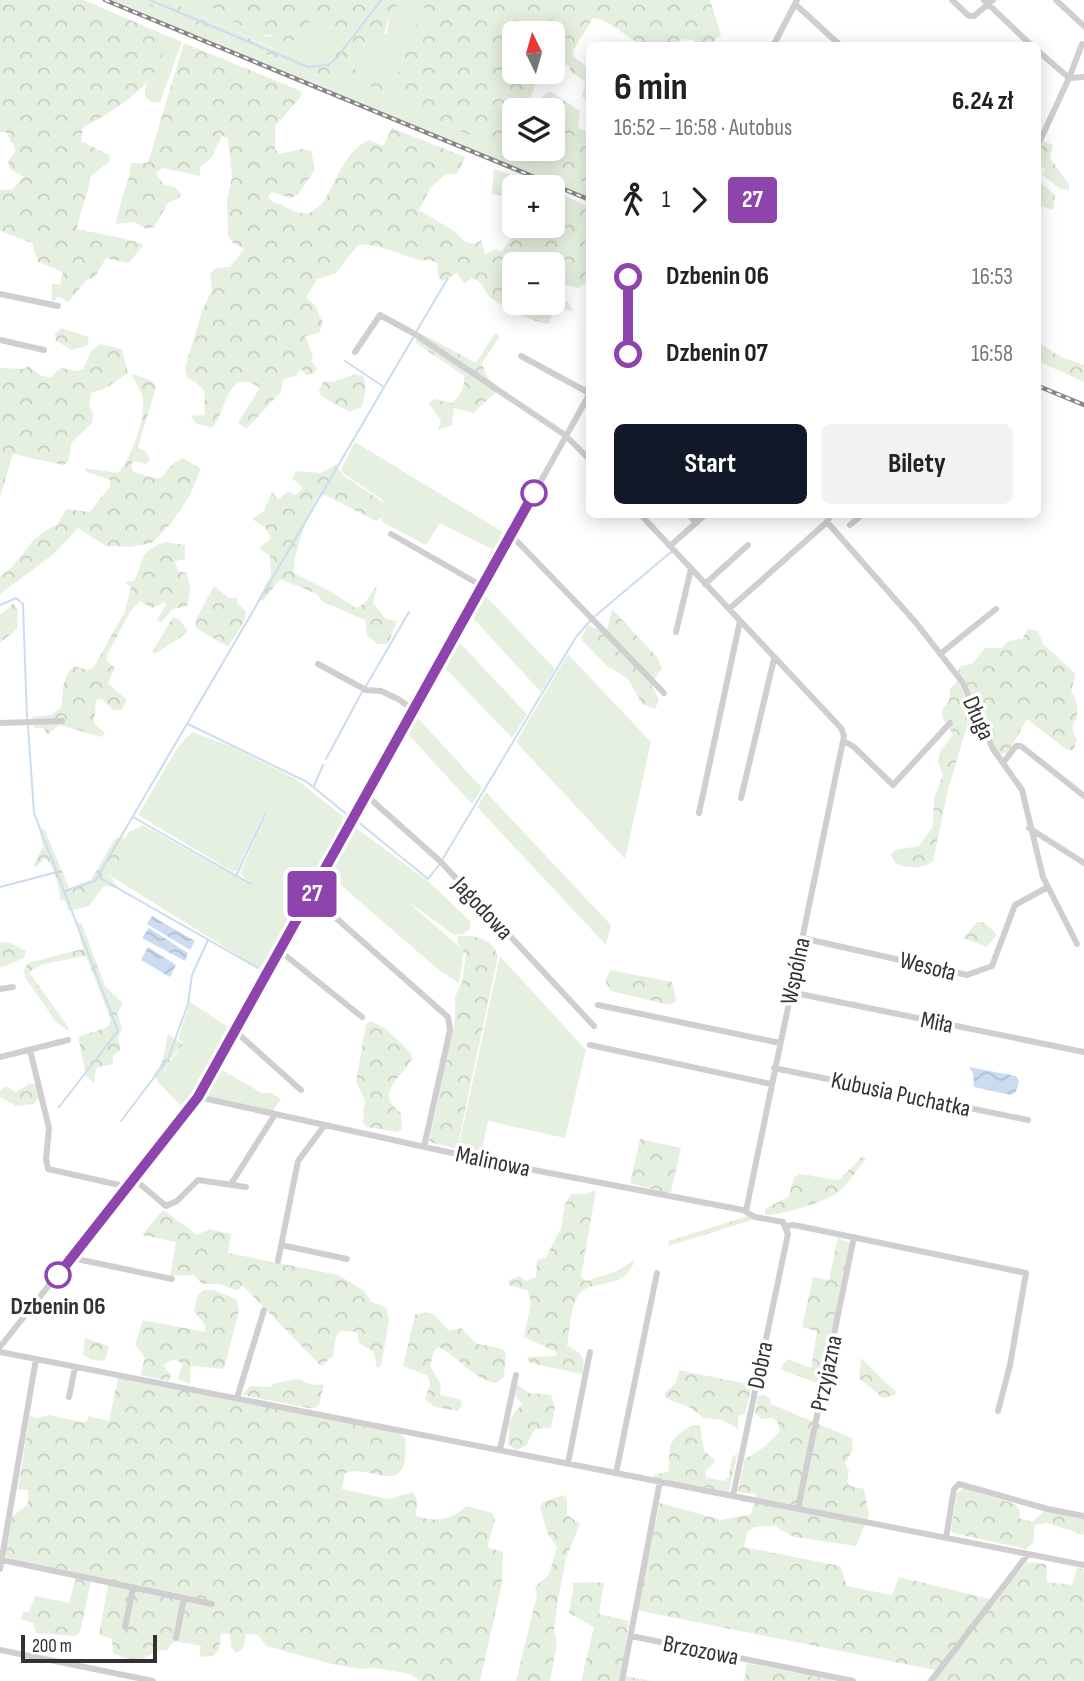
<!DOCTYPE html>
<html lang="pl">
<head>
<meta charset="utf-8">
<style>
	body { margin:0; font-family:"Sofia Sans Condensed",sans-serif; background:#f2f2f2; color:#222; height:100vh; display:flex; flex-direction:column; font-size:26px; white-space:nowrap }
	* { box-sizing:border-box; margin:0 }
	p { font-size:23px; color:#767676 }
	.icon { flex:none; width:38px; height:38px; fill:none; stroke:currentColor; stroke-width:2; stroke-linecap:round; stroke-linejoin:round }
	.map { position:relative; flex:1; overflow:hidden }
	.details { position:absolute; left:586px; top:42px; width:455px; height:476px; display:flex; flex-direction:column; background:#fff; border-radius:10px; box-shadow:0 4px 18px #0003 }
	.details>* { flex:none }
	.badge { padding:0 14px; border-radius:5px; font-size:24px; line-height:46px }
	.needle { width:46px; rotate:355deg }
	.buttons { position:absolute; left:502px; top:21px; display:grid; gap:14px }
	.buttons a { display:grid; place-items:center; width:63px; height:63px; border-radius:10px; background:#fff; box-shadow:0 4px 18px #0003; font-size:35px }
	.scale { position:absolute; left:21px; bottom:18px; width:136px; box-sizing:border-box; padding-left:7px; border:4px solid #323232; border-top:0; font-size:19px; line-height:24px; white-space:nowrap; color:#323232; -webkit-text-stroke:5px #fff; paint-order:stroke }
	.map>.badge { position:absolute; translate:-50% -50%; box-shadow:0 0 0 4px #fff }
	.legs { display:flex; align-items:center; gap:10px; height:77px; padding:0 28px; font-size:23px }
	.legs p { margin-inline-start:auto }
	.head { display:flex; align-items:center; justify-content:space-between; height:119px; padding:0 28px }
	h1 { font-size:38px; font-weight:700; line-height:52px }
	.action { display:flex; gap:14px; margin-top:auto; padding:14px 28px }
	.action a { flex:1; height:80px; border-radius:10px; background:#111827; color:#fff; font-size:28px; font-weight:700; line-height:80px; text-align:center }
	.action a+a { background:#f2f2f2; color:#222 }
	ul { padding:0 28px; list-style:none }
	li { display:flex; align-items:center; gap:24px; height:77px; font-size:26px }
	li i { display:grid; place-items:center; width:10px; height:100%; margin:0 9px; background:currentColor }
	li i::after { content:''; width:18px; height:18px; margin:-9px; border:5px solid; border-radius:50%; background:#fff }
	li p { margin-inline-start:auto }
	li:first-child i { background:linear-gradient(#0000 50%,currentColor 0) }
	li:last-child i { background:linear-gradient(currentColor 50%,#0000 0) }
	.map>svg:first-child { display:block }
	.grass { fill:#e6f0e0 }
	.forest { fill:url(#forest-crowns); fill-rule:evenodd }
	.water { fill:url(#water-waves) }
	.lines { fill:none; stroke-linecap:round; stroke-linejoin:round }
	.stream { stroke:#cbdcf0; stroke-width:2 }
	.minor { stroke:#cfcfcf; stroke-width:6 }
	.rail-casing { stroke:#878787; stroke-width:4.5 }
	.rail { stroke:#fff; stroke-width:2; stroke-dasharray:5; stroke-linecap:butt }
	.line-1-casing { stroke:#fff; stroke-width:16 }
	.line-1 { stroke:#8e44ad; stroke-width:10 }
	.stop-1-dot { fill:#fff; stroke:#8e44ad; stroke-width:3.5 }
	.labels { text-anchor:middle; stroke-width:7; stroke-linejoin:round; paint-order:stroke }
	.street-label { font-size:24px; fill:#323232; stroke:#fff }
	.stop-label { font-size:24px; font-weight:bold; fill:#323232; stroke:#fff }
</style>
</head>
<body>
<div class="map">
<svg width="1084" height="1681" viewBox="0 0 1084 1681">
	<defs>
		<pattern id="forest-crowns" width="20" height="18" patternUnits="userSpaceOnUse" patternTransform="scale(1.75)"><rect width="20" height="18" fill="#e6f0e0"/><path d="M2 6a3 3 0 1 1 6 0M12 15a3 3 0 1 1 6 0" fill="none" stroke="#c6cec1"/></pattern>
		<pattern id="water-waves" width="16" height="10" patternUnits="userSpaceOnUse" patternTransform="scale(1.75)"><rect width="16" height="10" fill="#cbdcf0"/><path d="M0 5q4-4 8 0t8 0" fill="none" stroke="#afbdce"/></pattern>
	</defs>
	<rect width="100%" height="100%" fill="#fff"/>
	<path class="grass" d="M112,0H136L319,76L356,81L376,88L407,102L452,128L590,185V198Z
		M167,0H209L217,13L259,35L295,40L317,13L323,15L329,27L340,28L346,38L333,51L313,62L297,59Z
		M420,0L425,8C422,19 416,23 412,32C393,69 413,91 357,72L351,61L367,42L387,33L390,13L402,0Z
		M165,35L182,42L160,102L153,103L145,97C144,75 166,58 165,35Z
		M355,442L506,534L492,560L488,558L492,549L440,523L426,545L382,522L383,500L344,474L341,469Z
		M483,593L555,669L541,692L471,616Z
		M458,641L527,714L512,738L444,667Z
		M568,654L651,742L625,859L516,742Z
		M417,717L482,788L472,804L407,733Z
		M192,732L230,746L296,779L345,818L341,830L264,968L260,969L109,875L125,838L129,832L143,825L252,885L240,873L266,813L263,814L237,871L233,872L138,815L178,747Z
		M486,792L611,925L606,945L477,807Z
		M356,828L428,881L470,921V928L464,934L455,935L408,902L464,951L459,983L440,971L328,874Z
		M500,956L586,1050L565,1138L488,1121L481,1154L458,1149Z
		M190,1002L231,1029L183,1108L158,1082L183,1042L178,1039Z
		M222,1070L262,1093H271L281,1099L272,1112L208,1097L207,1088Z"/>
	<path class="forest" d="M0,0H84L165,35C166,82 119,107 83,128L81,141L109,155V162L91,176C88,194 80,210 77,229C89,232 138,240 143,245L129,263L106,258L95,277L87,280L68,302L58,297L52,303V284H60L63,272L38,262L32,243L0,231V190H11L24,177L10,169L8,161L16,150L6,132H0Z
		M136,0H167L271,48L313,62L333,51L346,38L340,28L325,26L323,15L317,13L295,40L289,43L270,35H259L217,13L209,0H402L390,13L383,38L367,42L351,61L357,72C413,91 393,69 412,32C416,23 422,19 425,8L419,0H710L721,35L710,45H699L693,40L683,39C636,64 629,25 593,18L573,51L574,57L590,69V105L582,96L586,82L570,71L569,65L557,66L553,61V33H514V72H539L530,101L535,104L547,92H551L580,111L578,128L590,133V185L452,128L407,102L376,88L356,81L319,76ZM514,110H553V149H514Z
		M184,43L301,91L300,98L275,126V149L279,154L301,149L311,151L315,169L298,195L290,198L272,192L268,196L272,202C287,204 294,216 310,213C315,209 323,204 326,198C336,180 348,147 370,140L383,146L392,128L465,157L457,174H446L431,187L419,210L454,231L465,242L475,244L481,240L485,254L496,249L502,252C507,242 514,236 519,226H553V191L590,207V284L585,283L578,288L553,282V264H514V303H553V298L567,301L574,311L560,309L553,312L549,324C534,323 503,307 491,298C483,291 483,281 472,278L464,284L457,273L442,281L439,279L437,263C430,258 423,262 415,259C397,253 377,243 358,245L335,274L317,279L306,298L314,304L323,323L319,333L305,336L313,355L311,361L317,369L313,374L306,375L301,369L296,376L283,379L281,392L246,429L238,422L260,388C226,364 227,414 212,428L197,424L191,416L205,415C202,391 213,393 187,377L185,368L202,311L212,290L210,274L216,268L230,267L244,249L233,243L228,236L227,200L232,177L228,138L222,136L212,157L200,167V176L162,168L156,173L164,185L175,187L181,194L179,198L168,203L154,227L146,229L135,222L116,224C120,204 122,198 128,180C131,174 129,169 131,163H147L149,159Z
		M1044,141L1053,145L1050,158L1069,184V190L1060,189L1042,174L1046,169L1038,165V150Z
		M494,169L544,187H514V216L508,209L502,195L492,194Z
		M1038,180L1055,195L1053,210L1038,205Z
		M61,328L89,337L87,346L72,350L56,341L55,334Z
		M419,332L476,363L495,333L500,336L482,363L486,375L498,388L496,392L473,413L454,408L452,425L438,430L441,420L428,403L435,399L451,403C460,398 465,386 464,376L416,343Z
		M1038,342L1061,357L1084,365V382L1038,361Z
		M100,344L122,349L128,373L106,388L91,393L89,407L93,413L92,423L72,442L68,462L63,465L13,454L0,497V368L24,369L28,366L41,376L51,377L61,368L77,371L83,369L92,350Z
		M134,374L152,381L156,387L138,447L148,454L150,460L146,464L133,461L131,467L133,471C176,488 155,470 183,458L201,469L190,495L172,522L152,543L130,547L106,546L78,528L55,553L0,594V576C23,564 26,536 57,525L66,509L90,512L110,486V480L87,472L84,468L118,473C131,458 145,421 143,401C143,392 136,384 132,376Z
		M355,374L364,377L366,390L362,407L349,412L321,396L319,390L324,381L332,382Z
		M335,465L344,476L383,502L382,518L376,521L325,495L319,496C309,509 292,558 294,573L333,593L356,608L365,603L377,585L373,603L386,619L397,621L388,644H377L367,635L365,620L323,602L317,594L280,579L263,601L258,599L271,575L270,556L259,548L271,538L265,527L252,519L263,512L272,492L278,500L288,491L295,495L303,488L292,478L296,471L321,473Z
		M165,542L185,545V559L175,561L178,571L186,573C192,583 190,595 187,606L173,609L161,622L157,620L166,605L164,602L152,608L140,601L130,612L107,655L106,660L115,668L108,683L127,700L122,710H113L102,699L96,700L94,723L105,733L102,737L59,725L47,735L44,728H34L32,717L51,715L61,707C64,691 61,678 74,666L88,670L94,667L125,611L131,587L124,582L134,581C145,562 135,553 165,542Z
		M214,586L229,598H237V603L246,611L244,622L228,647L196,628V619Z
		M14,603L18,610L17,629L0,643V615Z
		M612,609L657,657L662,668L651,684L659,700L655,709L642,704L628,679L606,665L581,639L588,625L606,633Z
		M173,617L180,620L188,632L155,654L152,652Z
		M1028,629L1038,631L1043,644L1076,674L1071,691C1080,704 1079,716 1072,728L1077,741L1073,750H1067L1027,719L1008,753L999,754L968,686L958,672L960,666L972,664L985,648H1002L1008,641L1022,639Z
		M958,681L976,717L968,723L948,790L933,861C922,870 909,868 896,864L891,854L895,850L919,846L933,826L934,798L943,775L938,761L940,752L953,734L943,719L942,710L949,701L950,689Z
		M39,829L45,830L69,888L91,880L114,840L123,835L127,848L109,875L119,888L104,886L89,906L69,911L65,901L60,900C62,892 53,864 45,858L36,867L33,866L43,847Z
		M81,922L105,986L123,1003L117,1014L122,1027L118,1039L121,1049L113,1056V1064L96,1068L94,1083L86,1076L78,1037L108,1027L111,1020L86,956L44,964L29,972L68,1027V1031L56,1022L25,977L24,970L28,963L83,949L76,924Z
		M977,922H983L997,934L987,947L963,938Z
		M458,936C475,935 492,938 498,956L457,1149L429,1142L455,1019V997L462,982L466,954L457,943Z
		M8,942L26,951L24,958L0,968V943Z
		M610,970L672,982L676,1001L670,1005L611,991L605,981Z
		M371,1021L385,1028L411,1053L412,1059C399,1081 374,1093 401,1113L402,1129L397,1132L367,1127L363,1122L365,1100L356,1082L366,1024Z
		M168,1034L183,1044L176,1051L158,1082L154,1074L162,1063Z
		M29,1084H37L40,1095L34,1104L16,1106L0,1097V1091L5,1086L16,1092Z
		M640,1139L681,1148L671,1192L668,1194L630,1183Z
		M862,1157L866,1159L862,1164C854,1174 846,1187 836,1194C825,1202 777,1216 765,1215V1209L788,1197L794,1178L799,1174L839,1180Z
		M596,1190L581,1277L586,1281L617,1271L635,1259C626,1291 595,1279 581,1292C570,1301 570,1332 567,1346C581,1352 587,1358 582,1374L530,1363L527,1357L555,1356L557,1352L524,1337L531,1303L528,1291L509,1285L508,1281L519,1276L526,1281L536,1277L537,1261L546,1257L561,1228L565,1204L571,1194H585Z
		M163,1210L197,1235L209,1229L231,1234L228,1253L338,1275L363,1290L372,1302L387,1308L389,1321L381,1366L377,1368L374,1352L359,1343L357,1332L340,1331L336,1336L333,1356L321,1366L242,1285L238,1291L220,1284H203L193,1275L170,1276L176,1242L142,1235Z
		M748,1216L755,1219L668,1246L669,1241Z
		M838,1238L850,1243L820,1384L780,1369L788,1359L811,1368L817,1331L802,1327L813,1277L829,1280Z
		M203,1290H214L236,1299L239,1310L224,1369L191,1366L190,1384L177,1379L183,1364L174,1359L163,1365L171,1375L169,1381L140,1375L145,1358L135,1344L143,1320L205,1332V1325L194,1311L198,1295Z
		M425,1312L434,1314L449,1331L461,1328L477,1344L500,1348L506,1352L504,1377L496,1383C471,1378 460,1357 438,1347L434,1351L430,1366L441,1384L440,1395L460,1399L462,1405L458,1411L435,1407L425,1399L430,1384L428,1376L403,1366L415,1315Z
		M85,1338L109,1346L105,1361L92,1360L83,1355Z
		M861,1358L896,1392L895,1395L883,1398L859,1378Z
		M679,1370L752,1385L745,1414L738,1416V1429L723,1420L703,1418L691,1408L665,1398V1392L676,1383Z
		M118,1378L399,1433L405,1438C411,1503 372,1463 345,1473L342,1489L388,1499L413,1492L417,1499L416,1516C434,1522 451,1521 466,1506L492,1513L495,1520L487,1547L503,1552L502,1583L480,1681H420L410,1674L376,1668L360,1669L332,1664L266,1646L258,1635L246,1634L243,1649L236,1653L231,1647L230,1635L226,1633L221,1634L219,1650L213,1656L199,1657L201,1646L175,1641L167,1650C144,1649 148,1671 113,1653L112,1639L99,1635L109,1580L5,1557L12,1517L28,1504V1490L18,1489L30,1416L37,1418L49,1415L82,1422L87,1421L88,1416L109,1421Z
		M298,1379L312,1385L324,1384L319,1405L314,1409L242,1395L250,1386L270,1387L275,1383Z
		M517,1384L529,1393L551,1395L555,1407L551,1428L535,1429L526,1446L517,1450L508,1445C511,1419 505,1424 522,1404L515,1396Z
		M764,1395L770,1398L771,1404L852,1438L853,1449L845,1463L849,1471L847,1481L850,1486L864,1489L869,1515L856,1546L794,1537L775,1526L754,1527L747,1533L744,1547L840,1566L847,1586L892,1595L899,1577L994,1600L1027,1562L1046,1564L1047,1582L1072,1585L1077,1568L1084,1569V1681H927L935,1670L636,1610L660,1503L721,1520L751,1514L756,1494L738,1492L745,1458C758,1454 771,1441 780,1431L777,1421L772,1418L762,1419L755,1413L758,1396Z
		M692,1425H700L704,1451L716,1461L705,1471L706,1477L724,1481L729,1477L732,1458L738,1452L729,1492L653,1478V1475L668,1472L670,1445L678,1434Z
		M963,1488L1015,1504L1020,1511L1019,1518L1032,1522L1044,1511L1084,1515V1535L1047,1523L1035,1525L1033,1543L1026,1549L953,1533L951,1530L957,1493Z
		M563,1495L567,1498V1515L580,1524L566,1558L558,1600L554,1630L557,1644L550,1681H516L537,1595L535,1586L549,1575L557,1547L547,1532L540,1508L543,1502Z
		M76,1578L91,1582L80,1632L75,1636L36,1633L33,1623L21,1619L23,1612H29L35,1596L69,1603Z
		M590,1582L604,1583L599,1614L629,1621L621,1675L651,1681H581L594,1627L569,1613L574,1583Z
		M747,1663L837,1681H744Z"/>
	<path class="water" d="M152,916L195,941L190,950L147,924Z
		M149,928L188,953L185,961L142,938Z
		M148,947L176,965L170,977L141,960Z
		M969,1067L1016,1076L1019,1081L1016,1092L1011,1095L974,1087L973,1073Z"/>
	<g class="lines">
		<path class="stream" d="M150,0L308,67L328,65L336,59L381,0
			M416,332L448,278
			M345,361L384,387
			M0,605L16,598L23,604L27,719
			M594,617L671,552
			M366,686L409,612
			M188,724L307,782L350,817
			M28,726L34,813L118,1031L59,1107
			M326,759L362,692
			M314,786L323,765
			M133,817L251,884
			M357,821L428,879L439,865
			M442,860L576,637L590,621
			M236,876L265,814
			M98,877L258,968
			M0,887L57,872
			M65,891L95,881L414,336
			M121,1121L168,1059L188,1004L192,975L208,940"/>
		<path class="minor" d="M952,0L969,16H974L993,0
			M984,0L1032,46
			M1056,0L1084,26
			M795,4L841,46
			M773,46L797,0
			M1038,51L1069,78L1082,44
			M1038,145L1069,78L1084,77
			M0,294L58,306
			M0,340L44,350
			M355,352L380,315L413,333L565,435L590,460
			M521,356L589,393
			M640,514L841,728L844,736L746,1211
			M688,514L696,523
			M827,522L917,624L963,683L993,749L1022,790L1043,877L1077,944
			M850,525L863,514
			M391,534L482,586
			M511,535L664,693
			M670,546L706,514
			M705,584L748,545
			M729,609L827,522L831,514
			M676,632L691,569
			M940,654L996,609
			M318,664L366,690L381,691L398,699L414,710
			M0,723L62,721
			M844,741L854,747L893,785L950,723
			M1003,763L1016,746H1021L1084,796
			M367,796L440,861L594,1026
			M741,798L774,659
			M699,813L740,621
			M1029,828L1084,863
			M311,896L448,1017L450,1030L424,1147
			M802,938L967,975L992,966L1015,905L1048,887
			M280,951L362,1017
			M0,989L13,987
			M790,992L1084,1052
			M598,1005L780,1043
			M235,1031L301,1090
			M590,1045L771,1084
			M30,1050L49,1128L46,1159L48,1169L128,1187
			M0,1057L68,1040
			M774,1068L1028,1120
			M198,1097L502,1164L743,1210L755,1217L783,1222L788,1234L733,1496
			M134,1179L166,1206L177,1201L198,1180L246,1187
			M231,1184L274,1116
			M787,1226L794,1225L1026,1273L1010,1365L998,1411
			M281,1245L347,1259
			M72,1258L172,1279
			M278,1261L298,1161L324,1126
			M0,1347L198,1097L590,393
			M0,1352L1084,1565
			M69,1397L75,1367
			M237,1398L264,1310
			M500,1450L516,1375
			M568,1463L590,1352
			M616,1473L657,1273
			M798,1508L854,1237
			M946,1538L954,1489L959,1484L1048,1509L1084,1516
			M2,1560L212,1604
			M0,1569L36,1359
			M125,1627L133,1588
			M631,1636L853,1681
			M176,1638L184,1598
			M0,1650L153,1681
			M622,1681L660,1481
			M931,1681L1028,1554"/>
		<g class="rail-casing">
			<path id="rail" d="M105,0L590,200
				M1038,386L1084,405"/>
		</g>
		<use href="#rail" class="rail"/>
	</g>
	<g class="lines">
		<g class="line-1-casing">
			<path id="line-1" d="M58,1275L198,1097L534,493"/>
		</g>
		<use href="#line-1" class="line-1"/>
	</g>
	<g class="stop-1-dot">
		<circle cx="534" cy="493" r="12"/>
		<circle cx="58" cy="1275" r="12"/>
	</g>
	<g class="labels">
		<g class="street-label">
			<text transform="translate(979 718) rotate(66)" y="8">Długa</text>
			<text transform="translate(483 908) rotate(47)" y="8">Jagodowa</text>
			<text transform="translate(928 966) rotate(14)" y="8">Wesoła</text>
			<text transform="translate(795 971) rotate(-78)" y="8">Wspólna</text>
			<text transform="translate(937 1022) rotate(11)" y="8">Miła</text>
			<text transform="translate(901 1094) rotate(12)" y="8">Kubusia Puchatka</text>
			<text transform="translate(493 1161) rotate(12)" y="8">Malinowa</text>
			<text transform="translate(760 1365) rotate(-78)" y="8">Dobra</text>
			<text transform="translate(826 1373) rotate(-78)" y="8">Przyjazna</text>
			<text transform="translate(701 1650) rotate(11)" y="8">Brzozowa</text>
		</g>
		<g class="stop-label">
			<text x="58" y="1314">Dzbenin 06</text>
		</g>
	</g>
</svg>
<div class="buttons">
<a><svg class="needle" viewBox="-14 -14 28 28"><path d="M0-13l5 13h-10z" fill="#e53935"/><path d="M0 13l5-13h-10z" fill="#767676"/></svg></a>
<a><svg class="icon" aria-label="layers" viewBox="0 0 24 24"><path d="M12 4l9 5-9 5-9-5zM3 14l9 5 9-5"/></svg></a>
<a>+</a>
<a>−</a>
</div>
<div class="scale">200 m</div>
<b class="badge" style="left:312px;top:894px;background:#8e44ad;color:#fff">27</b>
<section class="details">
<div class="head"><div><h1>6 min</h1><p>16:52 – 16:58 · Autobus</p></div><b>6.24 zł</b></div>
<div class="legs"><svg class="icon" aria-label="walk" viewBox="0 0 24 24"><circle cx="13" cy="4" r="2"/><path d="M13 8l-2 6 4 7M11 14l-3 7M7 12l3-4h3l4 4"/></svg>1<svg class="icon" aria-label="forward" viewBox="0 0 24 24"><path d="M9 5l7 7-7 7"/></svg><b class="badge" style="background:#8e44ad;color:#fff">27</b></div>
<ul>
<li><i style="color:#8e44ad"></i><b>Dzbenin 06</b><p>16:53</p></li>
<li><i style="color:#8e44ad"></i><b>Dzbenin 07</b><p>16:58</p></li>
</ul>
<div class="action"><a>Start</a><a>Bilety</a></div>
</section>
</div>
</body>
</html>
